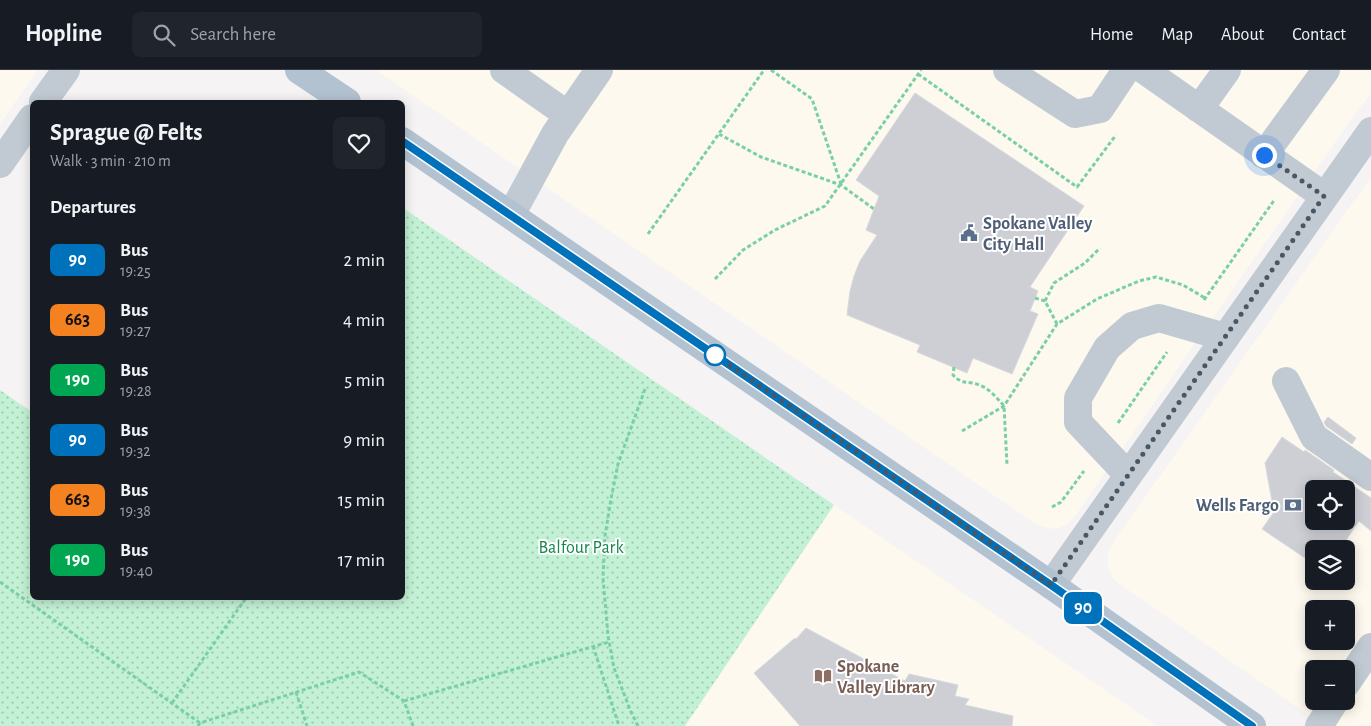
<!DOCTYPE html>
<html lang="en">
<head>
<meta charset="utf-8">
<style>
	body { margin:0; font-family:"Alegreya Sans",sans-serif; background:#20242c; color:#f1f3f6; height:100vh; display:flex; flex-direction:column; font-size:19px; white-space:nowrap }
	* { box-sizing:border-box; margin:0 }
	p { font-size:16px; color:#9ea1a6 }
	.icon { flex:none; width:28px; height:28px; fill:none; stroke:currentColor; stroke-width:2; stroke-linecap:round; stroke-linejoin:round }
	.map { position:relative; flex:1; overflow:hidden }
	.panel { position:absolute; left:30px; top:30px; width:375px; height:500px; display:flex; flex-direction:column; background:#171b24; border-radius:8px; box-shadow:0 2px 12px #0003 }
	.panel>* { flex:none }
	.badge { padding:0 10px; border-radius:8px; font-size:18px; line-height:32px }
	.controls { position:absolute; left:1305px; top:410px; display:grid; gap:10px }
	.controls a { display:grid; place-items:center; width:50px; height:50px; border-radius:8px; background:#171b24; box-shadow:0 2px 12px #0003; font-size:25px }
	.you { position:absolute; width:25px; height:25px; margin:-12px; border:4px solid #fff; border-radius:50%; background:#1a73e8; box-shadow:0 0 0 8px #1a73e833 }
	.map>.badge { position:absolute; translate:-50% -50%; box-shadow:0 0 0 2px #fff }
	h2 { padding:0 20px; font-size:19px; line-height:45px }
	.round { display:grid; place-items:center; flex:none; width:52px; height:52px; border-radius:8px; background:#20242c }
	.summary { display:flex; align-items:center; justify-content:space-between; height:85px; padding:0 20px }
	h1 { font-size:24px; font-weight:700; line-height:38px }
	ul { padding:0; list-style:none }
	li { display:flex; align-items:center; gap:15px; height:60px; padding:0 20px }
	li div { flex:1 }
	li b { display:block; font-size:19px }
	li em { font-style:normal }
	li .badge { min-width:55px; font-weight:700; text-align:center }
	header { display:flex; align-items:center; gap:30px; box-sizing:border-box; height:70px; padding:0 25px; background:#171b24; border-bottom:1px solid #363941 }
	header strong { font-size:24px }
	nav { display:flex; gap:28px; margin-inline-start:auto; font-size:18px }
	.search { width:350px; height:45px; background:#20242c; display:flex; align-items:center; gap:12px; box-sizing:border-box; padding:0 18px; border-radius:8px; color:#9ea1a6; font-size:19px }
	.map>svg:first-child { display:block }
	.commercial { fill:#fdf9ef; fill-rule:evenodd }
	.park { fill:url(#park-dots) }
	.building { fill:#cdcfd5; stroke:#d7d9de; fill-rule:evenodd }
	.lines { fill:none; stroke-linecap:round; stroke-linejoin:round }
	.path { stroke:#7ad0a6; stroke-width:3; stroke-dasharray:4 2.5; stroke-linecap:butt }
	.minor { stroke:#c1cad2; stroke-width:28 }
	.major { stroke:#b3c2d1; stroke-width:28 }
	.line-casing { stroke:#fff; stroke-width:11 }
	.line { stroke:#0072bc; stroke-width:8 }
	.walk { stroke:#4a5661; stroke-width:5; stroke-dasharray:0 9 }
	.stop-dot { fill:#fff; stroke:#0072bc; stroke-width:2.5 }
	.labels { text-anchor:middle; stroke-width:4; stroke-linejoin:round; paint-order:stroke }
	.service-label { font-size:18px; font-weight:bold; fill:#4e5e75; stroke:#fff; text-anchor:start }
	.park-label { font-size:18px; fill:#17864f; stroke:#fff }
	.education-label { font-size:18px; font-weight:bold; fill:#785e54; stroke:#fff; text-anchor:start }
</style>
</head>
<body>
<header>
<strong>Hopline</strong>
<div class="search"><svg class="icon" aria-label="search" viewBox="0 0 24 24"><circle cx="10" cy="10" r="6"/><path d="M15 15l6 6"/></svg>Search here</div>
<nav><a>Home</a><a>Map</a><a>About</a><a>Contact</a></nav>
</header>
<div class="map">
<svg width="1371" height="656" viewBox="0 0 1371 656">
	<defs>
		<pattern id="park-dots" width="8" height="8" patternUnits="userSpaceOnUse" patternTransform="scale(1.25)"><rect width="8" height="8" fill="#c3f1d5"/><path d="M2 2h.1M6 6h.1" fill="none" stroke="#a0c6b0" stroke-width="1.8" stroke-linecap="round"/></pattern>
	</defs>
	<rect width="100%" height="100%" fill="#f5f3f3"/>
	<path class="commercial" d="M0,0H38L0,54Z
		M376,0H1371V23L1345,58L1076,445L1069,453L1062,457L1054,459L1040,456L1031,451Z
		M1371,107V656H1324L1118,513L1114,510L1109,500L1107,489L1109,479L1114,471ZM1314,419H1346V451H1314ZM1314,479H1346V511H1314ZM1314,539H1346V571H1314ZM1314,599H1346V631H1314Z
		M834,435L1158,656H685Z"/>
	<path class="park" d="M403,138L834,435L685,656H0V320L32,342V528H402Z"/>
	<path class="building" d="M915,23L1084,136L1030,217L1038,221L1030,241L1038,244L1012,304L973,288L967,303L917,282L920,275L847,245L850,221L854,206L860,191L877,165L866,160L879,126L856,110Z
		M1328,347L1356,368L1352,374L1326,356L1324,352Z
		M1282,367L1304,382L1305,380L1334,400L1333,402L1371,428V461L1359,451L1340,479H1314V494L1262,459L1274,442L1265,393ZM1314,419H1346V451H1314Z
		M806,558L905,611L909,604L958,615L955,626L969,629L965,635L1013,646L1012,656H800L754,603L795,568L796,569Z"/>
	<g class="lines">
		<path class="path" d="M771,0L812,29L841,114
			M918,4L1077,117L1116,65
			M719,64L761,87L841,115L874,139
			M648,164L764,0
			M715,209L743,180L775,160L825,136L921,0
			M1035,228L1045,231L1057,254
			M1204,230L1275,129
			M1045,231L1054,213L1085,193L1100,178
			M954,297L953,305C964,316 967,310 979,315C989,318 997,328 1004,336L1007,395
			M1118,353L1167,282
			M962,361L1004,336L1057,254L1097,229L1139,211L1156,207L1183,215L1205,228
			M1052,437L1061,432L1084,401
			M0,512L200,653
			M593,576L619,656
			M296,622L307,656
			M404,631L609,572
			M172,633L246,528
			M198,656L200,653L359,602L404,631L413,656
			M638,656L631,642L614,598L608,566L603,508L605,466L611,429L618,394L645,319"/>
		<path class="minor" d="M504,0L568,45
			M1007,0L1075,44L1100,39L1126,0
			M1144,0L1324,126
			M43,32L66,0
			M1199,39L1227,0
			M1264,85L1326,0
			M0,94L32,48
			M511,145L555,64L599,0
			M1286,311L1314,367L1371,407
			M1128,405L1078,352V328L1107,278L1132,256L1159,248L1225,267
			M1051,515L1371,61
			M1346,614L1371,577
			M1319,656L1335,631"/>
		<path class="major" d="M299,0L347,32
			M402,71L1051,515L1252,656"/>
	</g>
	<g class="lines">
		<g class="line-casing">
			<path id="line" d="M402,71L1051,515L1252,656"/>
		</g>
		<use href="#line" class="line"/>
		<path class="walk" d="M715,285L1051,515L1324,126L1264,85"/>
	</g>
	<defs>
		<g id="civic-bare" transform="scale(1.35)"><path d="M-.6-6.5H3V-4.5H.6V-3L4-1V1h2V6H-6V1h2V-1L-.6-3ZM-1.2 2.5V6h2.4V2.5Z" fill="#5c6f8a" stroke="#fff" stroke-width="2.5" paint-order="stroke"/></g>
		<g id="bank-bare" transform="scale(1.35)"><path d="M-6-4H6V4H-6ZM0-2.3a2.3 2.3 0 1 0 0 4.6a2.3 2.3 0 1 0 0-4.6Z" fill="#5c6f8a" stroke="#fff" stroke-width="2.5" paint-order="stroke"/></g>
		<g id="library-bare" transform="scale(1.35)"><path d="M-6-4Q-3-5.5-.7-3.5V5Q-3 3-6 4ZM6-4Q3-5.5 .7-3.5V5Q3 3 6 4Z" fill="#8d6e63" stroke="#fff" stroke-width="2.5" paint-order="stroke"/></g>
	</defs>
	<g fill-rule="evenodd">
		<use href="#civic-bare" x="969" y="163"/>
		<use href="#bank-bare" x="1293" y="435"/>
		<use href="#library-bare" x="823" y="606"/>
	</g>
	<circle class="stop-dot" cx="715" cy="285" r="10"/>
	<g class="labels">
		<g class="service-label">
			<text x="983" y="159">Spokane Valley<tspan x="983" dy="21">City Hall</tspan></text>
			<text x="1279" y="441" text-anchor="end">Wells Fargo</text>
		</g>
		<g class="park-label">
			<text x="581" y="483">Balfour Park</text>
		</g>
		<g class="education-label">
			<text x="837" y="602">Spokane<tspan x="837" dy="21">Valley Library</tspan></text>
		</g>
	</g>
</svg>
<div class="controls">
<a><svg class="icon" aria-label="locate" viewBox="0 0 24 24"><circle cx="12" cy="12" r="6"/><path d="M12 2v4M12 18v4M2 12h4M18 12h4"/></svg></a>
<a><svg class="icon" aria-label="layers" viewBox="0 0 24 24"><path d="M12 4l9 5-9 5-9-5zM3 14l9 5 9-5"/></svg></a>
<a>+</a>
<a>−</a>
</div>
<div class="you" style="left:1264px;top:85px"></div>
<b class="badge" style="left:1083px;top:538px;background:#0072bc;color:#fff">90</b>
<section class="panel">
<div class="summary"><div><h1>Sprague @ Felts</h1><p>Walk · 3 min · 210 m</p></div><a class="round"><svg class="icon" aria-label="heart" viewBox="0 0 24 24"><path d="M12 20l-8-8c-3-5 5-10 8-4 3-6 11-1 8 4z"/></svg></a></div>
<h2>Departures</h2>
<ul>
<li><span class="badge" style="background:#0072bc;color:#fff">90</span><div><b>Bus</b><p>19:25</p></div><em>2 min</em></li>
<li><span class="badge" style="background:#f58220;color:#111">663</span><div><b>Bus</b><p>19:27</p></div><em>4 min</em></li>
<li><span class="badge" style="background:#00a651;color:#fff">190</span><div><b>Bus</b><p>19:28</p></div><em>5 min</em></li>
<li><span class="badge" style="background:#0072bc;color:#fff">90</span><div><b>Bus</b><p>19:32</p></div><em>9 min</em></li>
<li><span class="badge" style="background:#f58220;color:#111">663</span><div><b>Bus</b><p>19:38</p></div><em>15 min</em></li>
<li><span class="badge" style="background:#00a651;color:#fff">190</span><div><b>Bus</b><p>19:40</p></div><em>17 min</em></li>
</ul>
</section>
</div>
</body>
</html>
